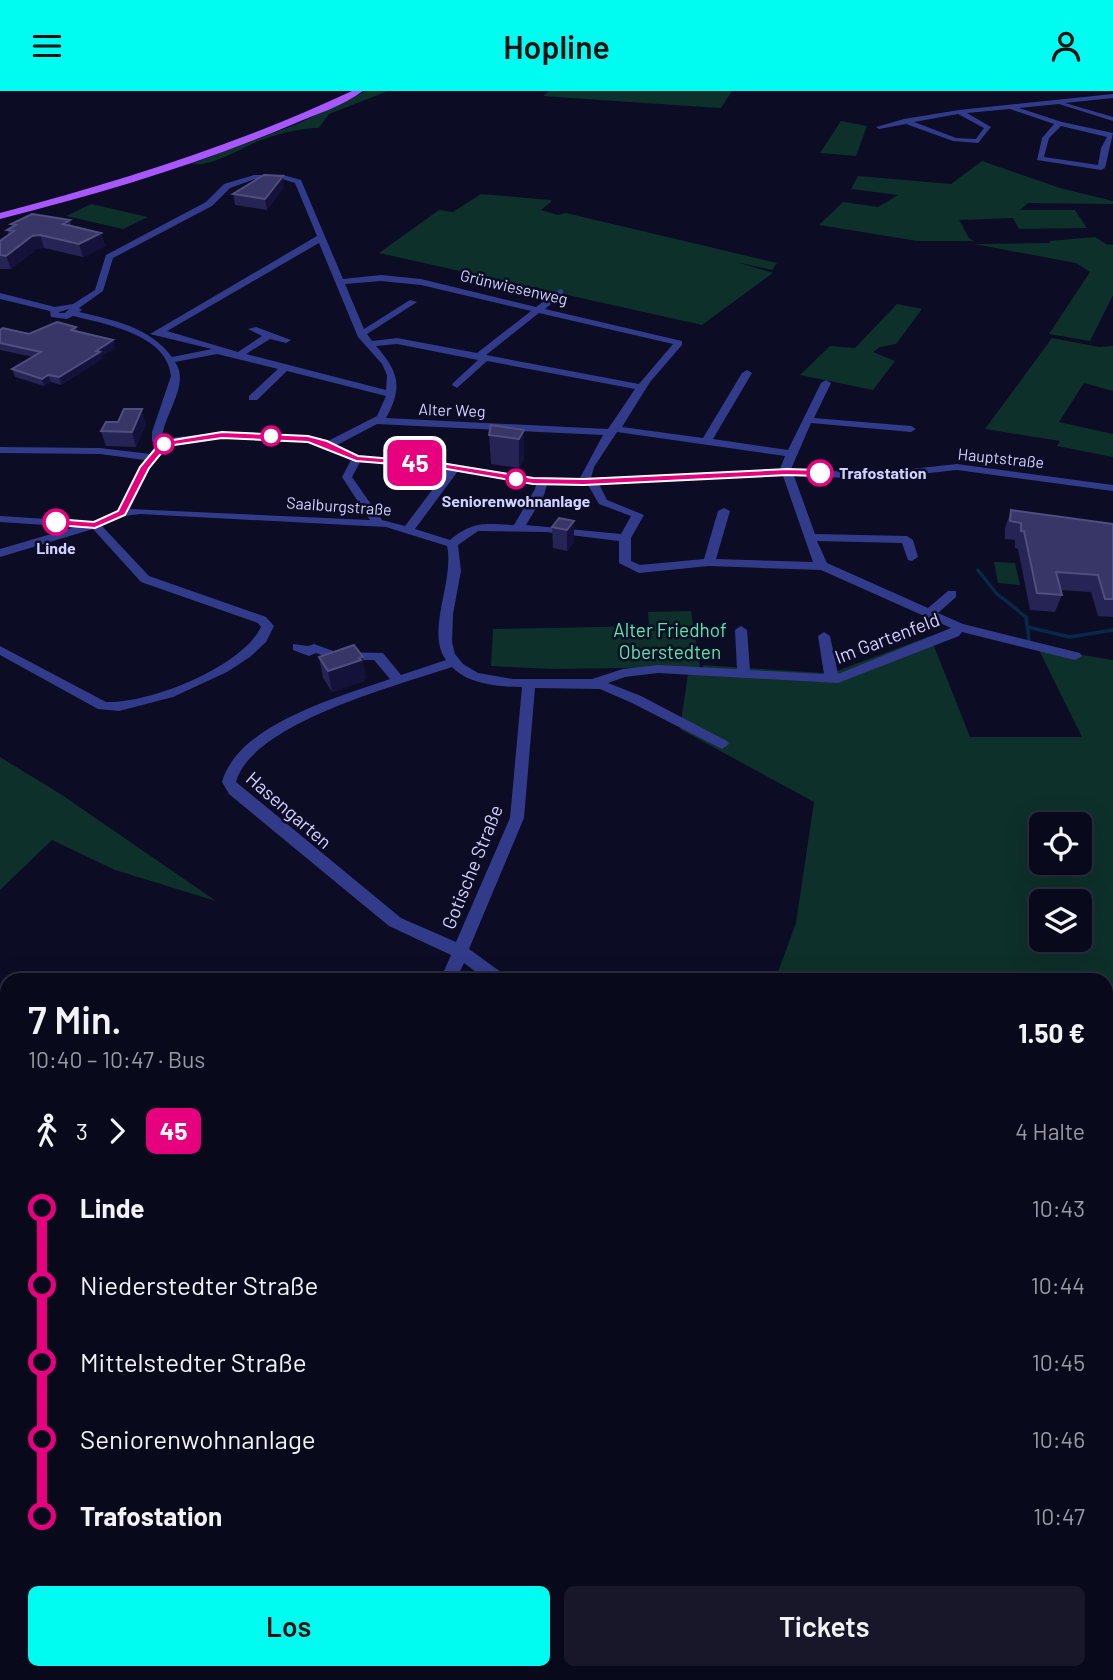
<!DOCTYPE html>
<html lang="de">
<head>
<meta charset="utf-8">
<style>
	body { margin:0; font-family:Barlow,sans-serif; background:#171729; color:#f1f3f6; height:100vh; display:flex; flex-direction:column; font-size:26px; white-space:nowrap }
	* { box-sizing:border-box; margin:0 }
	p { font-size:23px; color:#999aa3 }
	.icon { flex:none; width:38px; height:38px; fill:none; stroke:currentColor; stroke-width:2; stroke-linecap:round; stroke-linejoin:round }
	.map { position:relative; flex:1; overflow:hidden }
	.side { position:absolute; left:0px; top:882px; width:1113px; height:707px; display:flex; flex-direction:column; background:#09091c; border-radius:21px 21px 0 0; box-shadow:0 7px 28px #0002,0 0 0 2px #292a3b }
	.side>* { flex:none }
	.badge { padding:0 14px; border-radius:10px; font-size:24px; line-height:46px }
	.controls { position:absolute; left:1029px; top:721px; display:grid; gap:14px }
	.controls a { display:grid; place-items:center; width:63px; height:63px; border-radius:10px; background:#09091c; box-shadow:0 7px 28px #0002,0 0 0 2px #292a3b; font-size:35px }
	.map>.badge { position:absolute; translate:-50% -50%; box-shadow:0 0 0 4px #fff }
	.legs { display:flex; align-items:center; gap:10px; height:77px; padding:0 28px; font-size:23px }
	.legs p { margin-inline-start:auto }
	.headline { display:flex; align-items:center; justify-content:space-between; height:119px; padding:0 28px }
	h1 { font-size:38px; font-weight:600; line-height:52px }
	.action { display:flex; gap:14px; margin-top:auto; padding:14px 28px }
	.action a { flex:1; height:80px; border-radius:10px; background:#00fbf0; color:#111; font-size:28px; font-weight:600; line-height:80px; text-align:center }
	.action a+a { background:#171729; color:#f1f3f6 }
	ul { padding:0 28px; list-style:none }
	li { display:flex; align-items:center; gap:24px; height:77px; font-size:26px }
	li i { display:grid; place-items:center; width:10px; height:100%; margin:0 9px; background:currentColor }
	li i::after { content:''; width:18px; height:18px; margin:-9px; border:5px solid; border-radius:50%; background:#09091c }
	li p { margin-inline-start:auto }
	li:first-child i { background:linear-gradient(#0000 50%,currentColor 0) }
	li:last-child i { background:linear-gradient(currentColor 50%,#0000 0) }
	header { display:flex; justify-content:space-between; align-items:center; height:91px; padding:0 28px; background:#00fbf0; color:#111; font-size:32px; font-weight:600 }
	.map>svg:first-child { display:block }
	.green { fill:#0e302a; fill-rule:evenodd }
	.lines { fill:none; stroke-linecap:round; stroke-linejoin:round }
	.stream { stroke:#06294a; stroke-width:3.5 }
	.minor { fill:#313b8a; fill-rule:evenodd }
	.major { fill:#a857ff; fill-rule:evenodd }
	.wall { fill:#262355 }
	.shaded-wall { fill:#14123a }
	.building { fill:#383667; stroke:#504e7f; stroke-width:2 }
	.line-1 { fill:#e6007e; stroke:#fff; stroke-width:2 }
	.stop-1-dot { fill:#fff; stroke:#e6007e; stroke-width:3.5 }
	.labels { text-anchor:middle; stroke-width:5; stroke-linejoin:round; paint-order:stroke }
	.far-street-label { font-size:16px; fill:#d0d1ff; stroke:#0c0c25 }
	.far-stop-label { font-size:16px; font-weight:bold; fill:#d0d1ff; stroke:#0c0c25 }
	.park-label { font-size:19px; fill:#4fecae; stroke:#0c0c25 }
	.street-label { font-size:19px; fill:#d0d1ff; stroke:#0c0c25 }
</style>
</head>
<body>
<header><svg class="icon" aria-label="menu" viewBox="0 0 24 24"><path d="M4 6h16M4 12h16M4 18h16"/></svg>Hopline<svg class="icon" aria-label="person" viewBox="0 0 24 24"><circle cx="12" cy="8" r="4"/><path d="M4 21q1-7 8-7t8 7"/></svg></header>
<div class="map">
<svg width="1113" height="1589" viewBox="0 0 1113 1589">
	<rect width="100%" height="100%" fill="#0c0c25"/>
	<path class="green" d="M366,0H388L329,23L319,37C297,37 274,44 254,52C236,60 210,76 191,73L297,33Z
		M549,0H732L721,17H718L543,5Z
		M841,30L867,35L856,65L820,62Z
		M982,70L1060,97L1113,110V113L1028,112L1020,119H1075L1087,137L1019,138L1013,127L959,129L969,147L974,150H917L819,134L843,111L878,116L898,104L851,98L858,85L951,93Z
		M481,103L550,109L552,110L541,119L558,124L566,122L777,172L772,179L736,171L773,182L702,234L379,162L439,119L453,121Z
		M91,113L148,126L123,138L66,125Z
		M1095,146L1106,153L1113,154V204L1090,250L1049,243L1090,181L1076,172L974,153L1050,152L1049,150Z
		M897,213L922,218L896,253L880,256L873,261L895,270L873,299L800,284L830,255L855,257Z
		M1052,247L1099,256L1113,255V300L1084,292L1059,331L1113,343V366L1057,355L1060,350L985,338Z
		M994,471L1015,472L1020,494L998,492Z
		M691,520L700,576L551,578L491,575L493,538L649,535L648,521Z
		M930,545L970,646H1082L1036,553L1057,560L1113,569V1589H410L413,1582H1106V889H775L796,832L814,711L680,638L688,583L703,582V574L824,582L837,580ZM1041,733H1080V772H1041ZM1041,810H1080V849H1041Z
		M0,666L62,704L216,810L115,779L52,749L0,799Z"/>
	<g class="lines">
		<path class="stream" d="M978,479L996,502L1026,526L1029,550
			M1027,536L1070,546L1113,539"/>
		<path class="minor" d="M1113,3V7L1065,12L1113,26V30L1059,13L1019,17L1062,31L1113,42L1105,77L1101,79L1037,69L1042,47L1054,33L1010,18L967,22L991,36L978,52L953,50L906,33L879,38L876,36L904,28L959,19ZM958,23L984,37L976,48L956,47L914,31ZM1061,35L1107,46L1101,57L1098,74L1044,66L1049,47Z
			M254,84H283L301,89L343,188L381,184L421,188L536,216L560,198L563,199V203L545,218L682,250V254L650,291L622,336L703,347L742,282L747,279L752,282L713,348L788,359L821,292L826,289L831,292L814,327L911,335L916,338L911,341L811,332L791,378L874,382L957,373L1113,394V400L957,379L874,388L794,385L815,443L907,445L913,449L918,466L912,470L908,469L902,452L817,450L827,472L928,517L948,500H956V506L938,522L963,533L1080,562L1082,565L1075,569L962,541L959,545L838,592L658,582L625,586L608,592L641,605L727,650L729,653L722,658L632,612L600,598L535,597L524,727L469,858L505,884L507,889H487L464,872L456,889H440L451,864L389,835L229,703L222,691C238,633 339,606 390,588L374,569H335L316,562L309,565L293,559V553L308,555L314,553L336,561L383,562L401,584L446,569C425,540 455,490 447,455L386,436L140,423L124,425L102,435L149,485L266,526L274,535L266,551L250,566L227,581L173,606L119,620L98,618L0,564V555L106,611C149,613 242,576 261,536L258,532L141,491L93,438L0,466V458L75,436L0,431V425L78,430L83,434L117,420L145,369L100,363L0,362V356L100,357L150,363L157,354L152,350V341L171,285C167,243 105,233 73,225L67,228L51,226L50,220L0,208V202L55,216L73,213L95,199L106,164L206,111L224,93ZM255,88H282L295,92L317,145L150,243L212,258L172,266C150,236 113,229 79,221L82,219L79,217L103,200L113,167L212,115L230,97ZM319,152L358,246L382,273L387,284L386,299L246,263L270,248L286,252L291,249L256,236L248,238L262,245L238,261L167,240ZM381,190L421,194L531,220L477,262L397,247L372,250L367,243L417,211L410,209L364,238L345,193ZM69,218L65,222H59V221ZM539,222L673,253L639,293L486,264ZM397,253L478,269L453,292L452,294L457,297L487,270L635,298L608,338L386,327C403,296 399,281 376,255ZM217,263L278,278L249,305V309H257L287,280L386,305L377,325L328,350L299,344L222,341L162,348C163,324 191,293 175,271ZM377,333L603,344L580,387L542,388L441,371L359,365L337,354ZM617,341L785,365L780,378L660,386L591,387L594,376ZM222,347L299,350L321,355L351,369L342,386L370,429L130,418L150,377L167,356ZM360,371L441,377L448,378L405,435L382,429L352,386ZM458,380L536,393L535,398L514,434C486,433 474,429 450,449L415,438ZM783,385L813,471L716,468L730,420L724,417L718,420L704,468L640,474L631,470V447L644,424L607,409L599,393ZM547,394H588L599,413L631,425L621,443L526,434L544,404ZM478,440L546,441L619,450V472L639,482L709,475L821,479L951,537L838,583L830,545L824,541L818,545L824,583L750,579L747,539L741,535L735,539L737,578L658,574L623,578L592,588H513L478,582L463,573L455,563L452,551L453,523L461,480L458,454ZM452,576C468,593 499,596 522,596L510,727L456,851L401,827L236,691C252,632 399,594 452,576Z
			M76,1582H103L101,1589H73Z"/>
		<path class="major" d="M352,0H363C343,15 314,24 291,34C197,74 99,103 0,128V122C121,90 239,53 352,0Z"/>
	</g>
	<path class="wall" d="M284,96L267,119L235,114L233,103Z
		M70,129L71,135L101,142L105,155L83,166L44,157L37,158L11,178H0V150L9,144L7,139L12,136L11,133Z
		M76,236L77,240L113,249L115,257L101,265L102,268L61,294L51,291L44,295L15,286L12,278L33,266L0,259V239L29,243Z
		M146,333L136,356L106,355L101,340Z
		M524,339V368L519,377L491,373L489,344Z
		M1011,419L1113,433V526L1098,525L1091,501L1060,499L1062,504L1055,521L1030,519L1018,458L1015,457V449L1005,448V437Z
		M574,430V451L567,460L553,457L552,436Z
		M319,566L366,587L364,588V590L332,601L323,587Z"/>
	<path class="shaded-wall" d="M283,85L284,96L267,119L265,108Z
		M101,142L105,155L83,166L79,153Z
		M40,144L44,157L37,158L11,178L6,165L32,145Z
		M113,249L115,257L101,265L102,268L61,294L59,286L96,260Z
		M48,284L51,291L44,295L42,288Z
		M142,318L146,333L136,356L132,341Z
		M524,339V368L519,377V348Z
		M574,430V451L567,460V439Z
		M363,566L366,587L364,588V590L332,601L328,580Z"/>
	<path class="building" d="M264,84L283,85L265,108L233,103Z
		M32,123L70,129L63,133L101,142L79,153L40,144L32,145L6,165L0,164V150L14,140L7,139L16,134L11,133Z
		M57,231L76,236L71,239L113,249L96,260L100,261L59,286L48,284L42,288L12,278L41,261L0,252V239L3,237L29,243Z
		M124,318H142L132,341L101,340L106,331H118Z
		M491,334L524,339L519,348L489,344Z
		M1011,419L1113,433V508H1105L1098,484L1056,481L1062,504L1037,502L1024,440H1021V432L1010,430Z
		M559,427L574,430L567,439L552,436Z
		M354,554L363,566L359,567L361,569L328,580L319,566Z"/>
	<path class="line-1" d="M222,341L308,345L327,350L358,365L441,372L533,387L584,388L787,378L820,379L825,382L820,385L787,384L584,394L533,393L441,377L356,370L308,351L222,347L167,355L149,377L125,424L95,437L56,434L51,431L56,428L94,431L118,420L140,376L161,351Z"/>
	<g class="stop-1-dot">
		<circle cx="271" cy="345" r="9"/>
		<circle cx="164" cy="353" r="9"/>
		<circle cx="820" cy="382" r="12"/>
		<circle cx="516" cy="388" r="9"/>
		<circle cx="56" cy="431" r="12"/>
	</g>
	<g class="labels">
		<g class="far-street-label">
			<text transform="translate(514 196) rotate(13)" y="6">Grünwiesenweg</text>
			<text transform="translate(452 319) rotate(2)" y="6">Alter Weg</text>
			<text transform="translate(1001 367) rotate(6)" y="6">Hauptstraße</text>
			<text transform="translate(339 415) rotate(4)" y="6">Saalburgstraße</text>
		</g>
		<g class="far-stop-label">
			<text x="839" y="388" text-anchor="start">Trafostation</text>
			<text x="516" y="416">Seniorenwohnanlage</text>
			<text x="56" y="463">Linde</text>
		</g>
		<g class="park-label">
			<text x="670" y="546">Alter Friedhof<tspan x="670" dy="22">Oberstedten</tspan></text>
		</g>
		<g class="street-label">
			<text transform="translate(887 547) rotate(-21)" y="7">Im Gartenfeld</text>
			<text transform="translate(289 719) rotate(41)" y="7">Hasengarten</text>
			<text transform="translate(472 776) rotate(-68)" y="7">Gotische Straße</text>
		</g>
	</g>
</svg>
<div class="controls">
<a><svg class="icon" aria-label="locate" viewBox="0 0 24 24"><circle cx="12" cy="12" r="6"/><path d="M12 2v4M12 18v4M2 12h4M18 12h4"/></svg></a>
<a><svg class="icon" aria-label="layers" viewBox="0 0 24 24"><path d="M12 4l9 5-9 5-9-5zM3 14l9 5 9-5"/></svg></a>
</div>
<b class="badge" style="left:415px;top:372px;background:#e6007e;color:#fff">45</b>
<section class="side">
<div class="headline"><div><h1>7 Min.</h1><p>10:40 – 10:47 · Bus</p></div><b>1.50 €</b></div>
<div class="legs"><svg class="icon" aria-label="walk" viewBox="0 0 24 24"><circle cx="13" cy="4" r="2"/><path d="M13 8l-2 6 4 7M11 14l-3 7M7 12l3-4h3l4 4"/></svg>3<svg class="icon" aria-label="forward" viewBox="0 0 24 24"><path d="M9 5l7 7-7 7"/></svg><b class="badge" style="background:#e6007e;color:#fff">45</b><p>4 Halte</p></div>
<ul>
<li><i style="color:#e6007e"></i><b>Linde</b><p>10:43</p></li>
<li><i style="color:#e6007e"></i><span>Niederstedter Straße</span><p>10:44</p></li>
<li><i style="color:#e6007e"></i><span>Mittelstedter Straße</span><p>10:45</p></li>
<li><i style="color:#e6007e"></i><span>Seniorenwohnanlage</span><p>10:46</p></li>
<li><i style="color:#e6007e"></i><b>Trafostation</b><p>10:47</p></li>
</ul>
<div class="action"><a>Los</a><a>Tickets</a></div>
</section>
</div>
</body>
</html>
